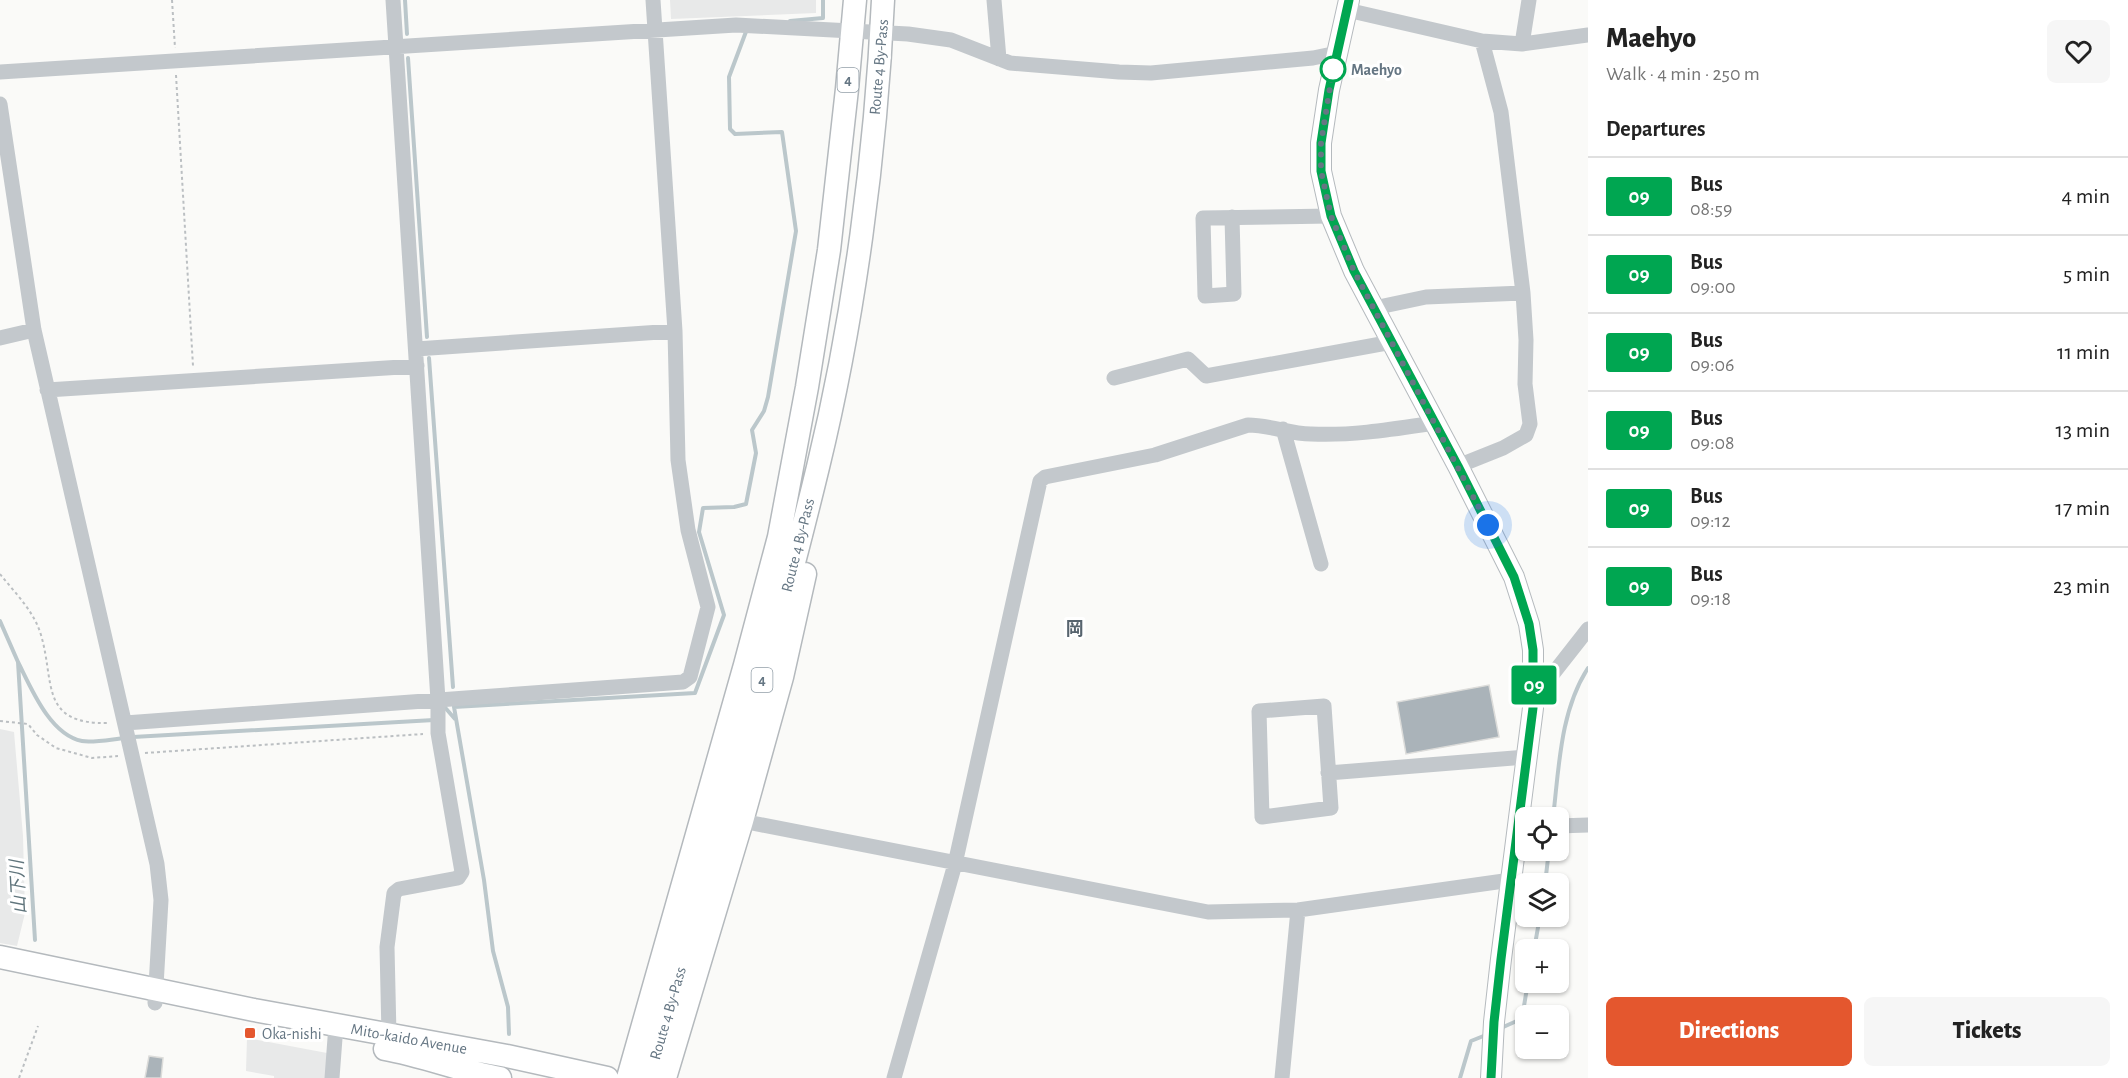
<!DOCTYPE html>
<html lang="en">
<head>
<meta charset="utf-8">
<style>
	body { margin:0; font-family:"Alegreya Sans","Noto Sans JP",sans-serif; background:#f6f6f6; color:#222; height:100vh; display:flex; flex-direction:column; font-size:22px; white-space:nowrap }
	* { box-sizing:border-box; margin:0 }
	p { font-size:20px; color:#767676 }
	.icon { flex:none; width:33px; height:33px; fill:none; stroke:currentColor; stroke-width:2; stroke-linecap:round; stroke-linejoin:round }
	.map { position:relative; flex:1; overflow:hidden }
	.sheet { display:flex; flex-direction:column; background:#fff; width:540px }
	.sheet>* { flex:none }
	.badge { padding:0 12px; border-radius:4px; font-size:21px; line-height:39px }
	.buttons { position:absolute; left:1515px; top:807px; display:grid; gap:12px }
	.buttons a { display:grid; place-items:center; width:54px; height:54px; border-radius:9px; background:#fff; box-shadow:0 2px 4px #0004; font-size:30px }
	.you { position:absolute; width:30px; height:30px; margin:-15px; border:4px solid #fff; border-radius:50%; background:#1a73e8; box-shadow:0 0 0 9px #1a73e833 }
	.map>.badge { position:absolute; translate:-50% -50%; box-shadow:0 0 0 3px #fff }
	h2 { padding:0 18px; font-size:22px; line-height:54px }
	.round { display:grid; place-items:center; flex:none; width:63px; height:63px; border-radius:9px; background:#f6f6f6 }
	.overview { display:flex; align-items:center; justify-content:space-between; height:102px; padding:0 18px }
	h1 { font-size:28px; font-weight:800; line-height:45px }
	.cta { display:flex; gap:12px; margin-top:auto; padding:12px 18px }
	.cta a { flex:1; height:69px; border-radius:9px; background:#e4572e; color:#fff; font-size:24px; font-weight:800; line-height:69px; text-align:center }
	.cta a+a { background:#f6f6f6; color:#222 }
	ul { padding:0; list-style:none }
	li { display:flex; align-items:center; gap:18px; height:78px; padding:0 18px; border-top:2px solid #e0e0e0 }
	li div { flex:1 }
	li b { display:block; font-size:22px }
	li em { font-style:normal }
	li .badge { min-width:66px; font-weight:700; text-align:center }
	main { display:flex; flex:1; min-height:0 }
	.map>svg:first-child { display:block }
	.built { fill:#e8e9e9 }
	.lines { fill:none; stroke-linecap:round; stroke-linejoin:round }
	.stream { stroke:#bbc7cb; stroke-width:4 }
	.building { fill:#aab3b9; stroke:#dcdcda; stroke-width:1.5 }
	.major-casing { stroke:#b5babe; stroke-width:22 }
	.highway-casing { stroke:#b4b9bd; stroke-width:25 }
	.path { stroke:#bbbfc2; stroke-width:2; stroke-dasharray:3 3; stroke-linecap:butt }
	.minor { stroke:#c3c8cc; stroke-width:15 }
	.major { stroke:#fff; stroke-width:20 }
	.highway { stroke:#fff; stroke-width:22 }
	.line-casing { stroke:#fff; stroke-width:14 }
	.line { stroke:#00a651; stroke-width:9 }
	.walk { stroke:#657683; stroke-width:6; stroke-dasharray:0 10.8 }
	.stop-dot { fill:#fff; stroke:#00a651; stroke-width:3 }
	.poi-dot { fill:#e4572e; stroke:#fff; stroke-width:2 }
	.labels { text-anchor:middle; stroke-width:6; stroke-linejoin:round; paint-order:stroke }
	.shield { fill:#fff; stroke:#939fa8; stroke-width:1.5 }
	.shield-label { font-size:15px; font-weight:bold; fill:#657683 }
	.street-label { font-size:16px; fill:#657683; stroke:#fff }
	.stop-label { font-size:16px; font-weight:bold; fill:#657683; stroke:#fff; text-anchor:start }
	.poi-label { font-size:16px; fill:#657683; stroke:#fff; text-anchor:start }
	.neighbourhood-label { font-size:18px; font-weight:bold; fill:#57646e; stroke:#fff }
	.water-label { font-size:18px; font-style:italic; fill:#60757c; stroke:#fff }
</style>
</head>
<body>
<main>
<div class="map">
<svg width="1588" height="1078" viewBox="0 0 1588 1078">
	<rect width="100%" height="100%" fill="#fafaf8"/>
	<path class="built" d="M670,0H816V13L671,19Z
		M0,729L14,732L23,836L25,913L17,946L0,943Z
		M247,1038L327,1053L326,1078H274V1076L246,1071Z"/>
	<g class="lines">
		<path class="stream" d="M405,0L407,34
			M790,21L823,18V0
			M408,58L427,337
			M429,358L453,687
			M0,621L18,662L35,940
			M18,662C31,688 50,735 82,741C93,743 113,739 125,738
			M442,704L455,719
			M454,707L695,693L724,615L699,532L703,508L734,507L746,504L756,453L752,430L764,411L768,397L796,231L782,132L735,134L730,129L729,77L747,29
			M454,707L484,880L493,951L508,1007L509,1034
			M133,737L434,720
			M1553,818C1559,768 1560,711 1588,668
			M1545,884L1549,850
			M1534,950L1540,916
			M1501,1028L1519,1020L1523,1012L1528,982
			M1460,1078L1471,1041L1486,1035"/>
	</g>
	<path class="building" d="M1489,685L1499,737L1406,754L1397,702Z
		M149,1056L163,1058L161,1078H145Z"/>
	<g class="lines">
		<g class="major-casing">
			<path id="major" d="M1349,0L1329,90L1321,143V171L1331,216L1354,271L1458,466L1514,577L1529,624L1533,650V708L1501,959L1494,1022L1491,1078"/>
		</g>
		<g class="highway-casing">
			<path id="highway" d="M0,957L254,1010L507,1056L607,1078
				M385,1049C424,1056 461,1071 500,1078
				M628,1078L745,665L779,537L807,387L829,250L847,89L855,0
				M649,1078C706,875 768,673 818,467C854,319 876,153 883,0
				M665,1078L742,821L782,677L805,574"/>
		</g>
		<path class="path" d="M172,0L175,48
			M176,75L193,366
			M0,574C15,593 34,611 41,635C55,682 39,725 109,723
			M0,721L28,724L37,735L56,748L92,758L118,756
			M145,753L423,734
			M19,1078L38,1026"/>
		<path class="minor" d="M994,0L999,59
			M1347,10L1482,41L1522,44L1588,35
			M1522,44L1529,0
			M0,72L736,25L908,34L951,40L1010,63L1119,72L1151,73L1313,58L1337,53
			M0,104L34,330L157,864L161,900L155,1003
			M1232,217L1234,294L1205,296L1203,218L1331,216
			M1374,308L1426,297L1523,293
			M0,338L34,330
			M416,349L675,331
			M1114,378L1188,359L1206,376L1392,342
			M47,390L417,366
			M1283,429L1321,564
			M1458,466L1503,448L1526,435L1530,424L1525,384L1526,340L1523,293L1501,112L1482,41
			M1534,681L1552,675L1588,629
			M1324,706L1331,808L1262,817L1259,711Z
			M125,723L683,682L690,677L708,607L688,530L678,460L675,331L653,0
			M1328,773L1527,757
			M742,821L1208,912L1298,910L1511,880
			M1558,826L1588,825
			M389,1035L387,947L394,893L399,889L458,878L462,872L438,733V700L393,0
			M332,1078L336,1025
			M894,1078L955,864L1040,481L1045,477L1155,455L1248,425C1270,425 1290,434 1311,434C1353,436 1394,429 1435,423
			M1282,1078L1298,910"/>
		<use href="#major" class="major"/>
		<use href="#highway" class="highway"/>
	</g>
	<g class="lines">
		<g class="line-casing">
			<path id="line" d="M1349,0L1329,90L1321,143V171L1331,216L1354,271L1458,466L1514,577L1529,624L1533,650V708L1501,959L1494,1022L1491,1078"/>
		</g>
		<use href="#line" class="line"/>
		<path class="walk" d="M1333,69L1321,143V171L1331,216L1354,271L1488,525"/>
	</g>
	<circle class="stop-dot" cx="1333" cy="69" r="12"/>
	<rect class="poi-dot" x="244" y="1027" width="12" height="12" rx="3"/>
	<g class="labels">
		<g class="shield">
			<rect x="837.5" y="68" width="21" height="24" rx="4.5"/>
			<rect x="751.5" y="668" width="21" height="24" rx="4.5"/>
		</g>
		<g class="shield-label">
			<text x="848" y="85">4</text>
			<text x="762" y="685">4</text>
		</g>
		<g class="street-label">
			<text transform="translate(878 67) rotate(-85)" y="6">Route 4 By-Pass</text>
			<text transform="translate(797 545) rotate(-76)" y="6">Route 4 By-Pass</text>
			<text transform="translate(667 1013) rotate(-74)" y="6">Route 4 By-Pass</text>
			<text transform="translate(409 1038) rotate(10)" y="6">Mito-kaido Avenue</text>
		</g>
		<g class="stop-label">
			<text x="1351" y="75">Maehyo</text>
		</g>
		<g class="poi-label">
			<text x="262" y="1039">Oka-nishi</text>
		</g>
		<g class="neighbourhood-label">
			<text x="1075" y="635">岡</text>
		</g>
		<g class="water-label">
			<text transform="translate(18 887) rotate(-93)" y="6">山下川</text>
		</g>
	</g>
</svg>
<div class="buttons">
<a><svg class="icon" aria-label="locate" viewBox="0 0 24 24"><circle cx="12" cy="12" r="6"/><path d="M12 2v4M12 18v4M2 12h4M18 12h4"/></svg></a>
<a><svg class="icon" aria-label="layers" viewBox="0 0 24 24"><path d="M12 4l9 5-9 5-9-5zM3 14l9 5 9-5"/></svg></a>
<a>+</a>
<a>−</a>
</div>
<div class="you" style="left:1488px;top:525px"></div>
<b class="badge" style="left:1534px;top:685px;background:#00a651;color:#fff">09</b>
</div>
<section class="sheet">
<div class="overview"><div><h1>Maehyo</h1><p>Walk · 4 min · 250 m</p></div><a class="round"><svg class="icon" aria-label="heart" viewBox="0 0 24 24"><path d="M12 20l-8-8c-3-5 5-10 8-4 3-6 11-1 8 4z"/></svg></a></div>
<h2>Departures</h2>
<ul>
<li><span class="badge" style="background:#00a651;color:#fff">09</span><div><b>Bus</b><p>08:59</p></div><em>4 min</em></li>
<li><span class="badge" style="background:#00a651;color:#fff">09</span><div><b>Bus</b><p>09:00</p></div><em>5 min</em></li>
<li><span class="badge" style="background:#00a651;color:#fff">09</span><div><b>Bus</b><p>09:06</p></div><em>11 min</em></li>
<li><span class="badge" style="background:#00a651;color:#fff">09</span><div><b>Bus</b><p>09:08</p></div><em>13 min</em></li>
<li><span class="badge" style="background:#00a651;color:#fff">09</span><div><b>Bus</b><p>09:12</p></div><em>17 min</em></li>
<li><span class="badge" style="background:#00a651;color:#fff">09</span><div><b>Bus</b><p>09:18</p></div><em>23 min</em></li>
</ul>
<div class="cta"><a>Directions</a><a>Tickets</a></div>
</section>
</main>
</body>
</html>
